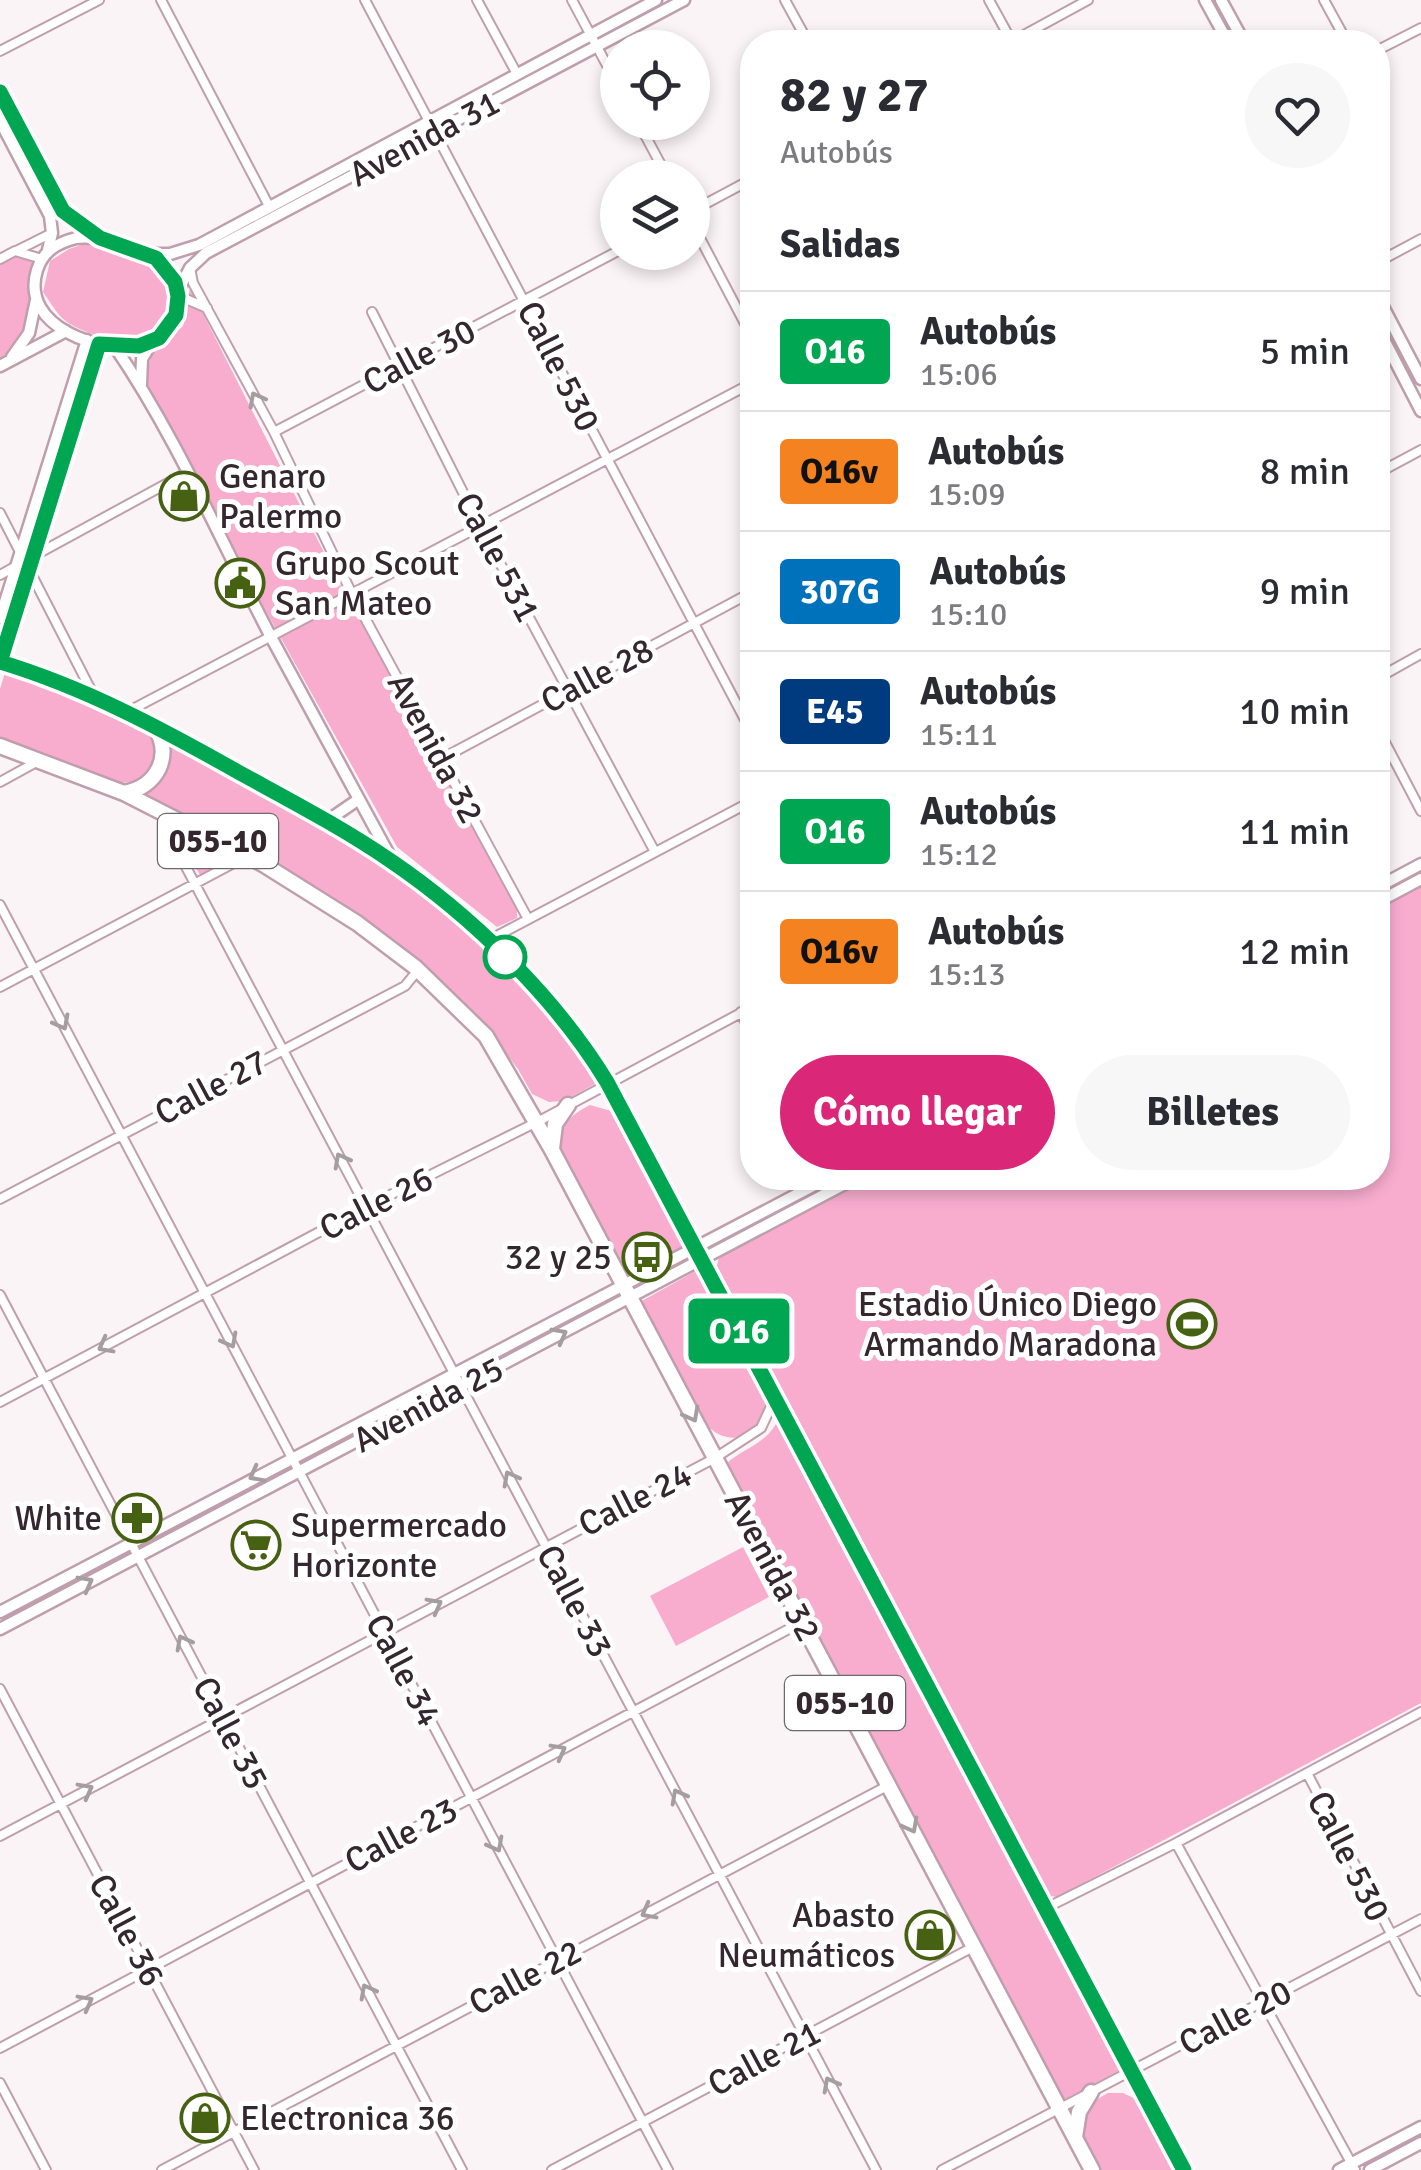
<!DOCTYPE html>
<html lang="es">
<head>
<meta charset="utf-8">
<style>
	body { margin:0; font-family:Signika,sans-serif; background:#f7f7f7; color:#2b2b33; height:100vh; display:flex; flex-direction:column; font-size:38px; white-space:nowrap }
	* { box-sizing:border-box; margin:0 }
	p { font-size:32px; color:#7c7c81 }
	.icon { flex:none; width:55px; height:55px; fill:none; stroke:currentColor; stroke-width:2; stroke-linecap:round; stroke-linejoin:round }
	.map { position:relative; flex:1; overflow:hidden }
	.panel { position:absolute; left:740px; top:30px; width:650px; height:1160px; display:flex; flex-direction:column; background:#fff; border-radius:40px; box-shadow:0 5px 15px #0003 }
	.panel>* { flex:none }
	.badge { padding:0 20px; border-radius:8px; font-size:35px; line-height:65px }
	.tools { position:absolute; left:600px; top:30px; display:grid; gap:20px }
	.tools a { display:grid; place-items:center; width:110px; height:110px; border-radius:50%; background:#fff; box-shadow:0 5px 15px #0003; font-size:50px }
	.map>.badge { position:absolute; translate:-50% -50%; box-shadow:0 0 0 5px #fff }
	h2 { padding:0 40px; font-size:38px; line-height:90px }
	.round { display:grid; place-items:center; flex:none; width:105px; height:105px; border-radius:52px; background:#f7f7f7 }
	.overview { display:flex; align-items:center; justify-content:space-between; height:170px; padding:0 40px }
	h1 { font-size:48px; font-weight:700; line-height:75px }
	.primary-button { display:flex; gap:20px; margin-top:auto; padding:20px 40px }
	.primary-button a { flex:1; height:115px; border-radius:60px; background:#db2777; color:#fff; font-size:40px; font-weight:700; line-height:115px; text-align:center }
	.primary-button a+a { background:#f7f7f7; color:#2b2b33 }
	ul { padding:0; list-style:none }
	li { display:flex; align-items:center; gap:30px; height:120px; padding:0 40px; border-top:2px solid #e1e1e2 }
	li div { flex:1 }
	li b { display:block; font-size:38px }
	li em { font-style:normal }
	li .badge { min-width:110px; font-weight:700; text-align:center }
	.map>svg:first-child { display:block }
	.green { fill:#f8adcf }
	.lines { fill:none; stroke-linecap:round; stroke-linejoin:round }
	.street-casing { stroke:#c09fad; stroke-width:12 }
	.secondary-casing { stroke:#c09fad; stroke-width:15 }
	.highway-casing { stroke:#c09fad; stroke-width:19 }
	.street { stroke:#fff; stroke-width:8 }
	.secondary { stroke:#fff; stroke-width:10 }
	.highway { stroke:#fff; stroke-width:14 }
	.oneway { stroke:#a49ea0 }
	.line-casing { stroke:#fff; stroke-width:22 }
	.line { stroke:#00a651; stroke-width:15 }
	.stop-dot { fill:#fff; stroke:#00a651; stroke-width:5 }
	.labels { text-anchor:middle; stroke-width:10; stroke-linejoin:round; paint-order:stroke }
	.shield { fill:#fff; stroke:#71686c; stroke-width:2.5 }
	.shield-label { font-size:32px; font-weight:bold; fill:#34272d }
	.street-label { font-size:35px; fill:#34272d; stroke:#fff }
	.poi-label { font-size:35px; fill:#34272d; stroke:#fff; text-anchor:start }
</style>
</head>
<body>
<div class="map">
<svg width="1421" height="2170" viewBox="0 0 1421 2170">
	<rect width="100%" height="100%" fill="#fbf4f7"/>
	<path class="green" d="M93,241C135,251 147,255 177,287C177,300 177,316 167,326C145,350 84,338 62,318C55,311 49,300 43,292L50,261L69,249Z
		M18,254L32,262C32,301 39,338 0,359V264Z
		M190,288L342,588L517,905V918L497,927L397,847L178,453L147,385L145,373L153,353L183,326Z
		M6,669C33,678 136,714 150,734C159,747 156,758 151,771L134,782L118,783L40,751L0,739V689Z
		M169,740C260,791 356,837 437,902C500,953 553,1015 602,1080L564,1101L549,1102L532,1094L518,1069L474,1013L397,942L355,912L186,816L143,795C165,779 170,768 169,740Z
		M188,832L228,854L227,862L200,875L180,841L181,833Z
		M1421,886V1703L1057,1897L1050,1896L717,1266L719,1257L870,1178H1378V909Z
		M590,1105L615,1112L688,1244L627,1276L562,1154C557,1128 568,1116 590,1105Z
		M701,1268L766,1392C770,1432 733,1454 704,1423L640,1302Z
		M778,1420L1124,2068L1063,2100L726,1464C743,1448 766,1445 778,1420Z
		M743,1547L769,1597L676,1646L650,1596Z
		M1108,2093H1123L1142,2102L1178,2170H1100C1083,2136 1066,2115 1108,2093Z"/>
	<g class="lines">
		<g class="street-casing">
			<path id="street" d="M161,0L270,208
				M365,0L752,733
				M477,0L517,74
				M572,0L618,86
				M785,0L808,42
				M989,0L1012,42
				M1324,0L1347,42
				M1011,42L1088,0
				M1378,50L1421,28
				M0,51L99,0
				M638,122L668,178
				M692,211L752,179
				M692,223L752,337
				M16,251L52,233
				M0,259L15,251L42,259
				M1378,262L1421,239
				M190,268L193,283L274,432L352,594L528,919
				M179,296L207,308
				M372,312L480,526L655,852
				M274,432L618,251
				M1378,473L1421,450
				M0,513L94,696
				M30,558L188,472
				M0,575L18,565
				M1378,678L1421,654
				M129,711L752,383
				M1378,729L1421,811
				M441,759L752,592
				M0,782L40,760
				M174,819L168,833L876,2170
				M0,905L668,2170
				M489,940L752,801
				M0,987L247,856
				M741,1012L752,1036
				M0,1199L405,986L418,970
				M0,1295L462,2170
				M0,1402L366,1207L541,1120L752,1007
				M0,1689L254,2170
				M1307,1773L1421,1991
				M0,1836L715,1458L761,1428L774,1400
				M1176,1843L1355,2170
				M1046,1908L1176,1843L1421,1712
				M0,2048L802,1622
				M0,2083L46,2170
				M162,2170L889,1785
				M552,2170L975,1946
				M942,2170L1421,1919"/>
		</g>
		<g class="secondary-casing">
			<path id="secondary" d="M1205,0L1228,42
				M1221,0L1244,42
				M0,92C26,142 45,205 95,235
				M0,121L50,216L52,233L48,250
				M76,238C119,234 203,264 173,321C167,333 157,342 144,345C102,355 19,327 37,270C43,251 57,243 76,238Z
				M147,254H170L199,245L656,0
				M178,291L190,268L206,253L684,0
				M1378,297L1421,379
				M1378,328L1421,411
				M115,347C177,438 220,540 271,637C311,712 352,786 392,860
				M12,357L29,333L36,300
				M0,366L66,331
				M141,384L142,359L151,344
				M0,618L87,340
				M0,662L99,343
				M327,821L359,799
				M1378,887L1421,864
				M1378,902L1421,879
				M0,1612L828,1178
				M0,1629L856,1178
				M1339,2170L1421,2127
				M1370,2170L1421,2143"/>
		</g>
		<g class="highway-casing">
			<path id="highway" d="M0,662C86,688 162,729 240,773C291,801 343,828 391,861C472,916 556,998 607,1082L1184,2170
				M0,746L124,793L263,864L357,923L415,967L486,1036L552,1150L1092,2170
				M124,793C157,787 173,756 155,727
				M552,1149L555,1124L568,1105
				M1075,2137L1079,2112L1091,2092"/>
		</g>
		<use href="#street" class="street"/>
		<use href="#secondary" class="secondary"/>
		<use href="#highway" class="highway"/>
	</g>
	<defs><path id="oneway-chevron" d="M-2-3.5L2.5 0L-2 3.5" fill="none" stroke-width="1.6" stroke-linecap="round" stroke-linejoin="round" transform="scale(2.5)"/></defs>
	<g class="oneway">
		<use href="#oneway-chevron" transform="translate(256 399) rotate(-118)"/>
		<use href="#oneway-chevron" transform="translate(62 1023) rotate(62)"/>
		<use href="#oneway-chevron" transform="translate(341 1160) rotate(-118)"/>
		<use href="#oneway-chevron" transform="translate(560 1335) rotate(-28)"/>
		<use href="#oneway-chevron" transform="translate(230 1341) rotate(62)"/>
		<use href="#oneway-chevron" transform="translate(105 1346) rotate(152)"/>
		<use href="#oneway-chevron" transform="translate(692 1415) rotate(62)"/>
		<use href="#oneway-chevron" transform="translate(256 1475) rotate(152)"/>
		<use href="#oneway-chevron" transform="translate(510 1478) rotate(-118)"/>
		<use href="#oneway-chevron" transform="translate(86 1583) rotate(-28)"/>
		<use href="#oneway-chevron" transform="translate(435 1605) rotate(-28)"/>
		<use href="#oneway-chevron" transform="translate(183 1642) rotate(-118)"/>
		<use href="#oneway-chevron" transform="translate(559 1751) rotate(-28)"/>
		<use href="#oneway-chevron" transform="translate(86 1790) rotate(-28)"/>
		<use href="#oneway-chevron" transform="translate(678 1796) rotate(-118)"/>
		<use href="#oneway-chevron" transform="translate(911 1826) rotate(62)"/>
		<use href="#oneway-chevron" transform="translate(496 1845) rotate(62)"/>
		<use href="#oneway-chevron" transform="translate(648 1912) rotate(152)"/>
		<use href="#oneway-chevron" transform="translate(367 1991) rotate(-118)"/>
		<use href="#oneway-chevron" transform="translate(86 2002) rotate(-28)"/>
		<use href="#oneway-chevron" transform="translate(830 2084) rotate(-118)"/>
	</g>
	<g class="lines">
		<g class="line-casing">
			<path id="line" d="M0,92L63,211L100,238L156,258L175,282L178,296L176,315L159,338L139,346L99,344L0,662C86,688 162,729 240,773C291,801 343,828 391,861C472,916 556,998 607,1082L1184,2170"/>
		</g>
		<use href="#line" class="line"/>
	</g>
	<defs>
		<g id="shop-ring" transform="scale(2.5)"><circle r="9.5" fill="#fff" stroke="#456111" stroke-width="1.5"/><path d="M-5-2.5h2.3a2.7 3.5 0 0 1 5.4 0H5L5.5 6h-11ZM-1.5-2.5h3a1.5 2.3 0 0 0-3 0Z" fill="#456111"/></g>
		<g id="civic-ring" transform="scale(2.5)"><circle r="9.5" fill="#fff" stroke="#456111" stroke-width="1.5"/><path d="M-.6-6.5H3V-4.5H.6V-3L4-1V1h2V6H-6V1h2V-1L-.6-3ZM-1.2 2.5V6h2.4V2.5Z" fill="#456111"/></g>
		<g id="bus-ring" transform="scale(2.5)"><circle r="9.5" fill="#fff" stroke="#456111" stroke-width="1.5"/><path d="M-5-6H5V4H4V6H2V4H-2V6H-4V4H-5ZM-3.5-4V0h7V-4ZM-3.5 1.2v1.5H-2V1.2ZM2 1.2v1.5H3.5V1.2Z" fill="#456111"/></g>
		<g id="stadium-ring" transform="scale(2.5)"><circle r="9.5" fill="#fff" stroke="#456111" stroke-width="1.5"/><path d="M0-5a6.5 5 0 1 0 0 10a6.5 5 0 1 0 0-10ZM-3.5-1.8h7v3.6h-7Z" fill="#456111"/></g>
		<g id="pharmacy-ring" transform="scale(2.5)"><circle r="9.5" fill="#fff" stroke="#456111" stroke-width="1.5"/><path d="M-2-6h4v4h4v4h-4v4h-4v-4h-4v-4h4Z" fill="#456111"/></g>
		<g id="supermarket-ring" transform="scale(2.5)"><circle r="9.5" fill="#fff" stroke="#456111" stroke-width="1.5"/><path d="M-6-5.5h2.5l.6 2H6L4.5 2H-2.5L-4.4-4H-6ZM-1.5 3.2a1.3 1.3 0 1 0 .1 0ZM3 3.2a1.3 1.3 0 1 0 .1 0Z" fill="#456111"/></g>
	</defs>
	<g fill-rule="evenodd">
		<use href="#shop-ring" x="184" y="496"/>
		<use href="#civic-ring" x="240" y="583"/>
		<use href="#bus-ring" x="647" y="1257"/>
		<use href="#stadium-ring" x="1192" y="1324"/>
		<use href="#pharmacy-ring" x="137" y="1518"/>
		<use href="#supermarket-ring" x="256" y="1545"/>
		<use href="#shop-ring" x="930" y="1935"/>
		<use href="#shop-ring" x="205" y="2118"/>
	</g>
	<circle class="stop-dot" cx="505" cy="957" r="20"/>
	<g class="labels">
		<g class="shield">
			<rect x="158" y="814" width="120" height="54" rx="8"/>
			<rect x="785" y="1676" width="120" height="54" rx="8"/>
		</g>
		<g class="shield-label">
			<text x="218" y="852">055-10</text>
			<text x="845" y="1714">055-10</text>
		</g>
		<g class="street-label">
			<text transform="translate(424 138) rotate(-28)" y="12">Avenida 31</text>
			<text transform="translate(419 356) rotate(-28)" y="12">Calle 30</text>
			<text transform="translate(559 366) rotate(63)" y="12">Calle 530</text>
			<text transform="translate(498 557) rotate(62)" y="12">Calle 531</text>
			<text transform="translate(597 675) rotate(-28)" y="12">Calle 28</text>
			<text transform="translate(436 748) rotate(62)" y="12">Avenida 32</text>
			<text transform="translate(211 1087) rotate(-28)" y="12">Calle 27</text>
			<text transform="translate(376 1203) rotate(-27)" y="12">Calle 26</text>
			<text transform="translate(428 1404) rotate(-28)" y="12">Avenida 25</text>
			<text transform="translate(635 1499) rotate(-27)" y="12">Calle 24</text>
			<text transform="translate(773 1566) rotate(62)" y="12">Avenida 32</text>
			<text transform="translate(575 1601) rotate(62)" y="12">Calle 33</text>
			<text transform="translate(404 1670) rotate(62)" y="12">Calle 34</text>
			<text transform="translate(231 1733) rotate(62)" y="12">Calle 35</text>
			<text transform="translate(401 1835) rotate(-28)" y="12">Calle 23</text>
			<text transform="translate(1349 1856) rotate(63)" y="12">Calle 530</text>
			<text transform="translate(127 1930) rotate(62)" y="12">Calle 36</text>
			<text transform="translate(525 1977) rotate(-28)" y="12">Calle 22</text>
			<text transform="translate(1235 2017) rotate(-28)" y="12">Calle 20</text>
			<text transform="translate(764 2058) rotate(-28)" y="12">Calle 21</text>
		</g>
		<g class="poi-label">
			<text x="219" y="488">Genaro<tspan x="219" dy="40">Palermo</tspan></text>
			<text x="275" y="575">Grupo Scout<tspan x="275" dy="40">San Mateo</tspan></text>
			<text x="612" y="1269" text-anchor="end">32 y 25</text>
			<text x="1157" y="1316" text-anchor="end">Estadio Único Diego<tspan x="1157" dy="40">Armando Maradona</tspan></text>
			<text x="102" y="1530" text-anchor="end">White</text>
			<text x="291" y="1537">Supermercado<tspan x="291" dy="40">Horizonte</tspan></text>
			<text x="895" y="1927" text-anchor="end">Abasto<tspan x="895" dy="40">Neumáticos</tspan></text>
			<text x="240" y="2130">Electronica 36</text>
		</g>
	</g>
</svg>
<div class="tools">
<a><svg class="icon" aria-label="locate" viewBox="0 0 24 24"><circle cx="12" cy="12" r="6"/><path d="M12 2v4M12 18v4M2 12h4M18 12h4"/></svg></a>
<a><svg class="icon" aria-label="layers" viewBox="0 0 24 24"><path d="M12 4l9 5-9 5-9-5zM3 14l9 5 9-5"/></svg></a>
</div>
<b class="badge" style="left:739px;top:1331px;background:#00a651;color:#fff">O16</b>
<section class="panel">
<div class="overview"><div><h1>82 y 27</h1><p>Autobús</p></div><a class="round"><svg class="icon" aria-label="heart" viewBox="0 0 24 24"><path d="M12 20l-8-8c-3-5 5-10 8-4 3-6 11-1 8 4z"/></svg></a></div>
<h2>Salidas</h2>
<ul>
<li><span class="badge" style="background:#00a651;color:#fff">O16</span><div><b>Autobús</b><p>15:06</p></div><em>5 min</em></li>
<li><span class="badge" style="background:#f58220;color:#111">O16v</span><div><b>Autobús</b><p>15:09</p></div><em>8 min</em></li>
<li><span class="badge" style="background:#0072bc;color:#fff">307G</span><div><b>Autobús</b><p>15:10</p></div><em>9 min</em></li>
<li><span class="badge" style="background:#003b80;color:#fff">E45</span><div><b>Autobús</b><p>15:11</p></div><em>10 min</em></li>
<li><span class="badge" style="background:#00a651;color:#fff">O16</span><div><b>Autobús</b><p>15:12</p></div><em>11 min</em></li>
<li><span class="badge" style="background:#f58220;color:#111">O16v</span><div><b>Autobús</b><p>15:13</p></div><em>12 min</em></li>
</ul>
<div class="primary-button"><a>Cómo llegar</a><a>Billetes</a></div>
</section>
</div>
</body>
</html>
